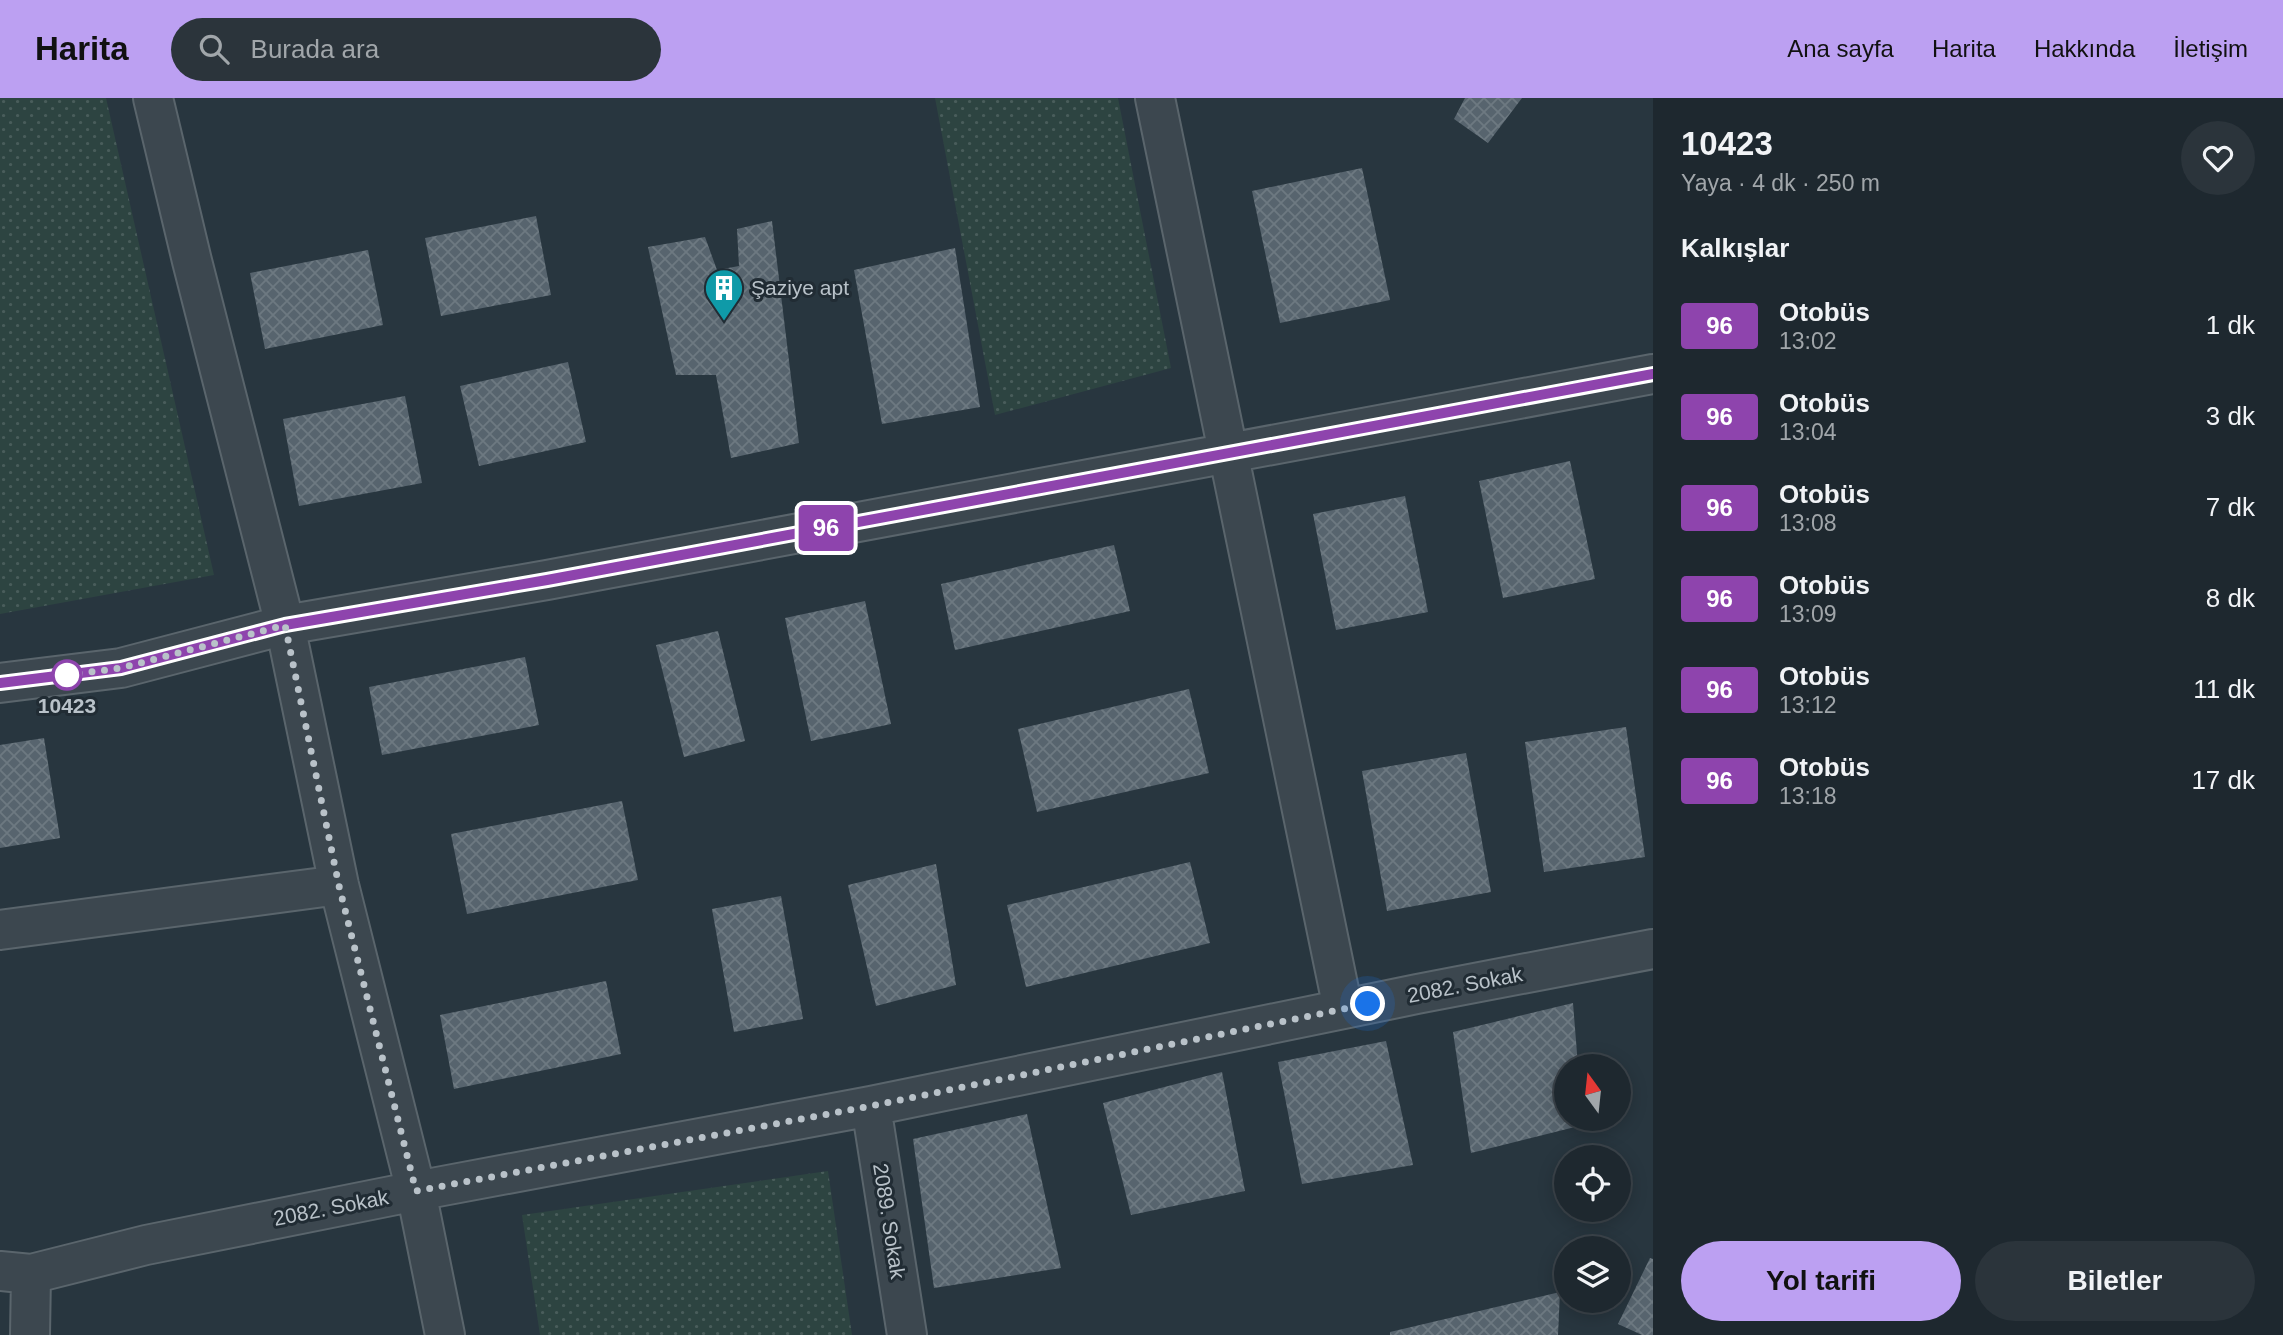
<!DOCTYPE html>
<html lang="tr">
<head>
<meta charset="utf-8">
<style>
	body { margin:0; font-family:Helvetica,sans-serif; background:#2b343b; color:#f1f3f6; height:100vh; display:flex; flex-direction:column; font-size:26px; white-space:nowrap }
	* { box-sizing:border-box; margin:0 }
	p { font-size:23px; color:#a1a6aa }
	.icon { flex:none; width:38px; height:38px; fill:none; stroke:currentColor; stroke-width:2; stroke-linecap:round; stroke-linejoin:round }
	.map { position:relative; flex:1; overflow:hidden }
	.side { display:flex; flex-direction:column; background:#1e282f; width:630px }
	.side>* { flex:none }
	.badge { padding:0 14px; border-radius:5px; font-size:24px; line-height:46px }
	.needle { width:46px; rotate:345deg }
	.tools { position:absolute; left:1554px; top:956px; display:grid; gap:14px }
	.tools a { display:grid; place-items:center; width:77px; height:77px; border-radius:50%; background:#1e282f; box-shadow:0 4px 18px #0003,0 0 0 2px #3c444b; font-size:35px }
	.you { position:absolute; width:35px; height:35px; margin:-18px; border:5px solid #fff; border-radius:50%; background:#1a73e8; box-shadow:0 0 0 10px #1a73e833 }
	.map>.badge { position:absolute; translate:-50% -50%; box-shadow:0 0 0 4px #fff }
	h2 { padding:0 28px; font-size:26px; line-height:63px }
	.round { display:grid; place-items:center; flex:none; width:74px; height:74px; border-radius:37px; background:#2b343b }
	.head { display:flex; align-items:center; justify-content:space-between; height:119px; padding:0 28px }
	h1 { font-size:33px; font-weight:700; line-height:52px }
	.cta { display:flex; gap:14px; margin-top:auto; padding:14px 28px }
	.cta a { flex:1; height:80px; border-radius:42px; background:#bca0f2; color:#111; font-size:28px; font-weight:700; line-height:80px; text-align:center }
	.cta a+a { background:#2b343b; color:#f1f3f6 }
	ul { padding:0; list-style:none }
	li { display:flex; align-items:center; gap:21px; height:91px; padding:0 28px }
	li div { flex:1 }
	li b { display:block; font-size:26px }
	li em { font-style:normal }
	li .badge { min-width:77px; font-weight:700; text-align:center }
	header { display:flex; align-items:center; gap:42px; box-sizing:border-box; height:98px; padding:0 35px; background:#bca0f2; color:#111 }
	header strong { font-size:33px }
	nav { display:flex; gap:38px; margin-inline-start:auto; font-size:24px }
	.search { width:490px; height:63px; background:#2b343b; display:flex; align-items:center; gap:18px; box-sizing:border-box; padding:0 24px; border-radius:38px; color:#a1a6aa; font-size:26px }
	main { display:flex; flex:1; min-height:0 }
	.map>svg:first-child { display:block }
	.green { fill:url(#green-dots) }
	.building { fill:url(#building-cross-hatch) }
	.lines { fill:none; stroke-linecap:round; stroke-linejoin:round }
	.street-casing { stroke:#5a656c; stroke-width:42 }
	.street { stroke:#3c474f; stroke-width:38 }
	.line-casing { stroke:#fff; stroke-width:16 }
	.line { stroke:#8e44ad; stroke-width:10 }
	.walk { stroke:#b9c2c9; stroke-width:7; stroke-dasharray:0 12.6 }
	.stop-dot { fill:#fff; stroke:#8e44ad; stroke-width:3.5 }
	.labels { text-anchor:middle; stroke-width:6; stroke-linejoin:round; paint-order:stroke }
	.poi-label { font-size:21px; fill:#b9c2c9; stroke:#212c34; text-anchor:start }
	.stop-label { font-size:21px; font-weight:bold; fill:#b9c2c9; stroke:#212c34 }
	.street-label { font-size:21px; fill:#b9c2c9; stroke:#212c34 }
</style>
</head>
<body>
<header>
<strong>Harita</strong>
<div class="search"><svg class="icon" aria-label="search" viewBox="0 0 24 24"><circle cx="10" cy="10" r="6"/><path d="M15 15l6 6"/></svg>Burada ara</div>
<nav><a>Ana sayfa</a><a>Harita</a><a>Hakkında</a><a>İletişim</a></nav>
</header>
<main>
<div class="map">
<svg width="1653" height="1237" viewBox="0 0 1653 1237">
	<defs>
		<pattern id="green-dots" width="8" height="8" patternUnits="userSpaceOnUse" patternTransform="scale(1.75)"><rect width="8" height="8" fill="#2d4441"/><path d="M2 2h.1M6 6h.1" fill="none" stroke="#495d5b" stroke-width="1.8" stroke-linecap="round"/></pattern>
		<pattern id="building-cross-hatch" width="8" height="8" patternUnits="userSpaceOnUse" patternTransform="scale(1.75)"><rect width="8" height="8" fill="#57646e"/><path d="M0 0l8 8M0 8l8-8" fill="none" stroke="#6d7981"/></pattern>
	</defs>
	<rect width="100%" height="100%" fill="#28363f"/>
	<path class="green" d="M0,0H106L214,477L0,516Z
		M935,0H1118L1171,270L995,317Z
		M828,1073L852,1237H540L522,1117Z"/>
	<path class="building" d="M1465,0H1522L1488,45L1454,21Z
		M1362,70L1390,202L1280,225L1252,93Z
		M536,118L551,197L441,218L425,140Z
		M772,123L799,345L731,360L716,277H676L648,149L705,139L717,172L739,168L737,131Z
		M955,150L980,309L882,326L854,172Z
		M368,152L383,227L265,251L250,175Z
		M568,264L586,344L479,368L460,288Z
		M405,298L422,385L299,408L283,321Z
		M1570,363L1595,481L1503,500L1479,383Z
		M1405,398L1428,514L1336,532L1313,416Z
		M1114,447L1130,513L955,552L941,486Z
		M865,503L891,626L811,643L785,520Z
		M718,533L745,643L684,659L656,547Z
		M525,559L539,627L382,657L369,589Z
		M1189,591L1209,675L1037,714L1018,631Z
		M1626,629L1645,759L1544,774L1525,644Z
		M44,640L60,740L0,750V647Z
		M1466,655L1491,794L1387,813L1362,673Z
		M622,703L638,782L467,816L451,736Z
		M1190,764L1210,845L1026,889L1007,807Z
		M936,766L956,887L876,908L848,787Z
		M781,798L803,921L734,934L712,811Z
		M606,883L621,956L454,991L440,917Z
		M1573,905L1578,968H1566V1020H1582L1583,1027L1471,1055L1453,934Z
		M1386,943L1413,1067L1302,1086L1278,964Z
		M1222,974L1245,1093L1131,1117L1103,1005Z
		M1027,1016L1061,1170L934,1190L913,1041Z
		M1650,1160L1653,1161V1237H1642L1618,1226Z
		M1560,1194L1558,1237H1390V1234Z"/>
	<g class="lines">
		<g class="street-casing">
			<path id="street" d="M153,0L192,163L285,527L339,787L416,1093L445,1237
				M1155,0L1343,911
				M0,585L121,570L285,527L547,482L1653,276
				M0,832L339,787
				M871,1008L907,1237
				M0,1173L31,1176L146,1147L416,1093L871,1008L1417,896L1653,851
				M30,1237L31,1176"/>
		</g>
		<use href="#street" class="street"/>
	</g>
	<g class="lines">
		<g class="line-casing">
			<path id="line" d="M0,585L121,570L285,527L547,482L1653,276"/>
		</g>
		<use href="#line" class="line"/>
		<path class="walk" d="M67,577L121,570L285,527L339,788L416,1093L871,1008L1368,906"/>
	</g>
	<defs>
		<g id="building-pin" transform="scale(2.0125)"><path d="M0 17L-7.5 6A9.5 9.5 0 1 1 7.5 6Z" fill="#0f9aa8" stroke="#212c34"/><path d="M-4-6H4V6H1V3H-1V6H-4ZM-2.5-4.3h1.7v1.8h-1.7ZM.8-4.3h1.7v1.8H.8ZM-2.5-1h1.7V.8h-1.7ZM.8-1h1.7V.8H.8Z" fill="#fff"/></g>
	</defs>
	<g fill-rule="evenodd">
		<use href="#building-pin" x="724" y="190"/>
	</g>
	<circle class="stop-dot" cx="67" cy="577" r="14"/>
	<g class="labels">
		<g class="poi-label">
			<text x="751" y="197">Şaziye apt</text>
		</g>
		<g class="stop-label">
			<text x="67" y="615">10423</text>
		</g>
		<g class="street-label">
			<text transform="translate(1465 887) rotate(-11)" y="7">2082. Sokak</text>
			<text transform="translate(331 1110) rotate(-11)" y="7">2082. Sokak</text>
			<text transform="translate(889 1123) rotate(81)" y="7">2089. Sokak</text>
		</g>
	</g>
</svg>
<div class="tools">
<a><svg class="needle" viewBox="-14 -14 28 28"><path d="M0-13l5 13h-10z" fill="#e53935"/><path d="M0 13l5-13h-10z" fill="#a1a6aa"/></svg></a>
<a><svg class="icon" aria-label="locate" viewBox="0 0 24 24"><circle cx="12" cy="12" r="6"/><path d="M12 2v4M12 18v4M2 12h4M18 12h4"/></svg></a>
<a><svg class="icon" aria-label="layers" viewBox="0 0 24 24"><path d="M12 4l9 5-9 5-9-5zM3 14l9 5 9-5"/></svg></a>
</div>
<div class="you" style="left:1368px;top:906px"></div>
<b class="badge" style="left:826px;top:430px;background:#8e44ad;color:#fff">96</b>
</div>
<section class="side">
<div class="head"><div><h1>10423</h1><p>Yaya · 4 dk · 250 m</p></div><a class="round"><svg class="icon" aria-label="heart" viewBox="0 0 24 24"><path d="M12 20l-8-8c-3-5 5-10 8-4 3-6 11-1 8 4z"/></svg></a></div>
<h2>Kalkışlar</h2>
<ul>
<li><span class="badge" style="background:#8e44ad;color:#fff">96</span><div><b>Otobüs</b><p>13:02</p></div><em>1 dk</em></li>
<li><span class="badge" style="background:#8e44ad;color:#fff">96</span><div><b>Otobüs</b><p>13:04</p></div><em>3 dk</em></li>
<li><span class="badge" style="background:#8e44ad;color:#fff">96</span><div><b>Otobüs</b><p>13:08</p></div><em>7 dk</em></li>
<li><span class="badge" style="background:#8e44ad;color:#fff">96</span><div><b>Otobüs</b><p>13:09</p></div><em>8 dk</em></li>
<li><span class="badge" style="background:#8e44ad;color:#fff">96</span><div><b>Otobüs</b><p>13:12</p></div><em>11 dk</em></li>
<li><span class="badge" style="background:#8e44ad;color:#fff">96</span><div><b>Otobüs</b><p>13:18</p></div><em>17 dk</em></li>
</ul>
<div class="cta"><a>Yol tarifi</a><a>Biletler</a></div>
</section>
</main>
</body>
</html>
